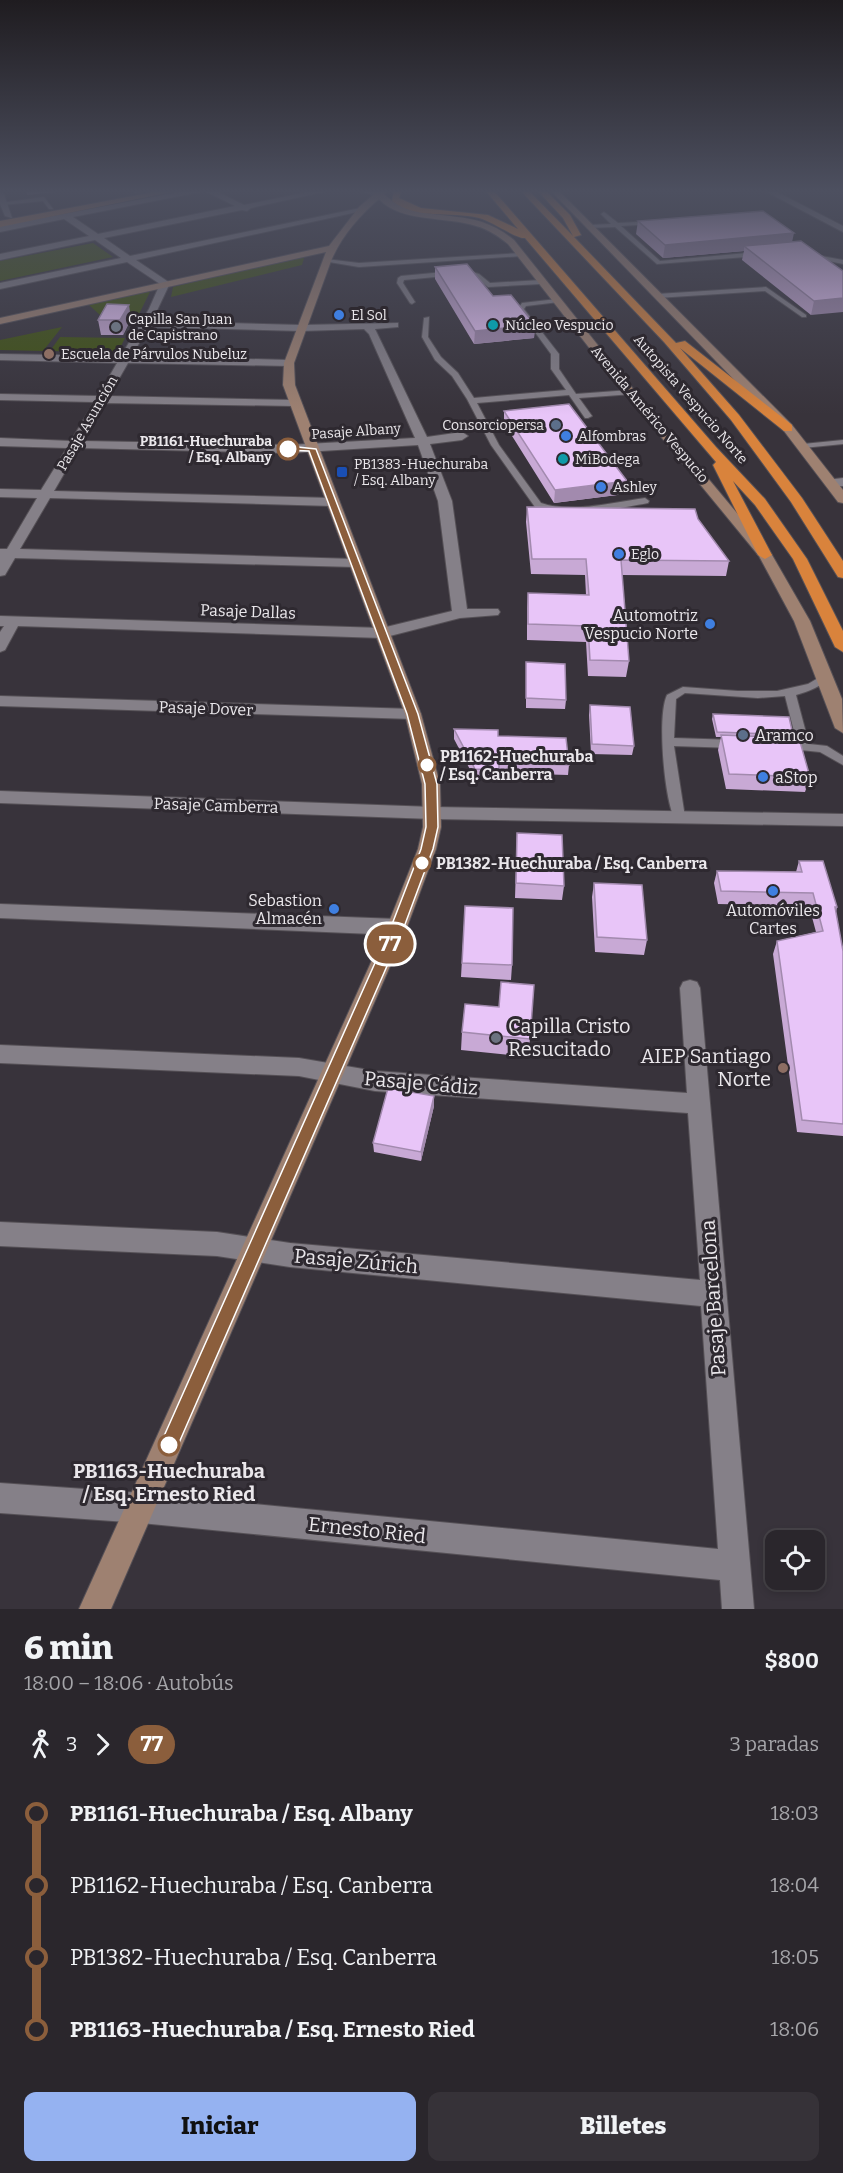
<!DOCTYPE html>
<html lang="es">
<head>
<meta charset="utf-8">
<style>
	body { margin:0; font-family:Bitter,serif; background:#363238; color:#f1f3f6; height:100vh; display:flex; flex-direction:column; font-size:22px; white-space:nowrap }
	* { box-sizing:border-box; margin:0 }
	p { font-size:20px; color:#a5a5a9 }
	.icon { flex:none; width:33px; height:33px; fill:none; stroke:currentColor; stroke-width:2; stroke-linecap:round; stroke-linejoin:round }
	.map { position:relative; height:1609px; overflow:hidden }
	.panel { display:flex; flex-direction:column; background:#2a262c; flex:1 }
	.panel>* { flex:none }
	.badge { padding:0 12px; border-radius:20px; font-size:21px; line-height:39px }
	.fabs { position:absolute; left:765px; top:1530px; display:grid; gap:12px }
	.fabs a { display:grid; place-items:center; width:60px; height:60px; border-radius:12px; background:#2a262c; box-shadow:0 3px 9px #0003,0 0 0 2px #464348; font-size:30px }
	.map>.badge { position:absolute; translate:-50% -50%; box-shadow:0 0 0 3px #fff }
	.legs { display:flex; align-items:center; gap:9px; height:66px; padding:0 24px; font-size:20px }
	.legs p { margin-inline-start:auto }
	.overview { display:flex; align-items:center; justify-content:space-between; height:102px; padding:0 24px }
	h1 { font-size:33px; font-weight:800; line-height:45px }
	.cta { display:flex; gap:12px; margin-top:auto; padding:12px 24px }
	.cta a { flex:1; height:69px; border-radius:12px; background:#95b2f1; color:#111; font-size:24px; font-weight:800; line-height:69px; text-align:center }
	.cta a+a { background:#363238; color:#f1f3f6 }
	ul { padding:0 24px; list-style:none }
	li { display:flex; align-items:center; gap:21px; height:72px; font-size:22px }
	li i { display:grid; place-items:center; width:9px; height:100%; margin:0 8px; background:currentColor }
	li i::after { content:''; width:15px; height:15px; margin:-8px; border:4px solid; border-radius:50%; background:#2a262c }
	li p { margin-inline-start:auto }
	li:first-child i { background:linear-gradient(#0000 50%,currentColor 0) }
	li:last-child i { background:linear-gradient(currentColor 50%,#0000 0) }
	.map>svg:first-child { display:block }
	.green { fill:#405210 }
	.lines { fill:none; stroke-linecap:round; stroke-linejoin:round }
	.lane-casing { stroke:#555056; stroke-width:2 }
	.street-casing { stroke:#555056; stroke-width:2 }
	.secondary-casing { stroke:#555056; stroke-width:2 }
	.primary-casing { stroke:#555056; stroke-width:2 }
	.highway-casing { stroke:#555056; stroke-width:2 }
	.lane { fill:#858088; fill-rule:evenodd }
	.street { fill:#858088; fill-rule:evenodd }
	.secondary { fill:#9e8171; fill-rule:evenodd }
	.primary { fill:#b7825a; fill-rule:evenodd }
	.highway { fill:#d9833c; fill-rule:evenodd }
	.wall { fill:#c8a9d5 }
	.shaded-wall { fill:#a28aae }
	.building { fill:#e8c5f8; stroke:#a28aae; stroke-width:1.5 }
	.line-1 { fill:#8b5e3c; stroke:#fff; stroke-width:1.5 }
	.shop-dot { fill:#3f7fe0; stroke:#2e2930; stroke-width:2 }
	.culture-dot { fill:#0f9aa8; stroke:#2e2930; stroke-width:2 }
	.worship-dot { fill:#6b7280; stroke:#2e2930; stroke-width:2 }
	.education-dot { fill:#8d6e63; stroke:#2e2930; stroke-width:2 }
	.service-dot { fill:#5c6f8a; stroke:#2e2930; stroke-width:2 }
	.stop-1-dot { fill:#fff; stroke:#8b5e3c; stroke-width:3 }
	.transit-dot { fill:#1a4fb4; stroke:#2e2930; stroke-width:2 }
	.labels { text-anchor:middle; stroke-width:6; stroke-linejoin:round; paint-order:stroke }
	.far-poi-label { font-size:14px; fill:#eae7eb; stroke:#2e2930; text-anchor:start }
	.far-street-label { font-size:14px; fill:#eae7eb; stroke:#2e2930 }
	.far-stop-label { font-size:14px; font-weight:bold; fill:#eae7eb; stroke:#2e2930; text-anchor:end }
	.street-label { font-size:16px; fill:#eae7eb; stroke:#2e2930 }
	.poi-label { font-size:16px; fill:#eae7eb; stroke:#2e2930; text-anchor:end }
	.stop-label { font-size:16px; font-weight:bold; fill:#eae7eb; stroke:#2e2930; text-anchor:start }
	.near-poi-label { font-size:20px; fill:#eae7eb; stroke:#2e2930; text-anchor:start }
	.near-street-label { font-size:20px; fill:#eae7eb; stroke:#2e2930 }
	.near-stop-label { font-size:20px; font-weight:bold; fill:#eae7eb; stroke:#2e2930 }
</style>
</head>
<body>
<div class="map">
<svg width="843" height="1609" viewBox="0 0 843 1609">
	<rect width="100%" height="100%" fill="#38333b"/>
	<path class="green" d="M93,243L113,257L0,281V261Z
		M305,255L302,265L171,297L173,287Z
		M151,290L138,316L100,315L89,305Z
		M62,327L43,351L0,350V340Z
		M60,337L125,338L118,352L50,351Z"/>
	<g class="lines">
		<g class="lane-casing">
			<path id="lane" d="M132,190H138L140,192L135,193Z
				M44,197L53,209H49L43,201L3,205L0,203Z
				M604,212L618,223L656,221L654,224L621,226L660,261L758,252L761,254L758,256L657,264L615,227L587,228L589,225L611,224L601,214Z
				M521,253L523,256L359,267L323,261L326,259L359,263Z
				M816,255L843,260V264L814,258Z
				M466,270L479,274L490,283L541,280L544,282L541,284L488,287L475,276L466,274L404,280L403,283L415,302L412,304L410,303L397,283L398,278L401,276Z
				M766,287L806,315V317H802L765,291L657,298L654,296L657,294Z
				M557,299L559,300V302L526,306L524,309L559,354V369L576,394L630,390L634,392L633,394L579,398L592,416L588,418H585L569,395L477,403L499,445L541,503C570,514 615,502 645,498L649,501L648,503C616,509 566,518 535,507L491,445L467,399L452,376L435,360L422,337L424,318L429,317L428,337L441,357L458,373L474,398L566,390L551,369V354L518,309L522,303Z
				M843,440V444L803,448L799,446L803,444Z
				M825,674L829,675L830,677C821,687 809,691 796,695L809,744L827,746L843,756V765L820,752L781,748L779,745L781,742L797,743L785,696L758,698L685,693L676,699L674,738L735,740L741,744L735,748L674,746L685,817L683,820H675C664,798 657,716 667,695L683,687L738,691H777L808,684Z"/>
		</g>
		<g class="street-casing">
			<path id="street" d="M190,190H214L244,205L317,190H332L251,208L247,211L242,210L104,238L130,256L365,207L362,211L136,260L170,283L152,321L301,325L398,323V327L375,329L427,437L462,432L468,436L462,440L430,444L452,501L467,609H498L500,612L498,615L460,618L382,638L18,626L5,650L0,652V632L4,626H0V616L382,628L452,611L438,501L418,445L289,453L79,448L54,491L332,498L339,502L332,506L50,498L20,549L355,559L362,563L355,567L15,558L5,575L0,576V549H7L37,498L0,497V489L41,490L67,448L0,446V438L71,441L94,402L0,400V394L98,396L117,363L0,360V354L121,356L149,309L160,284L127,262L0,289V283L121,258L95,240L0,260V254L89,236L64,219L0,232V226ZM205,191L235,206L98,234L73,217ZM148,327L301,331L364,329L369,334L415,438L289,445L83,441L105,403L294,406L300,403L294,400L109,396L128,363L289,366L294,363L289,360L132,356Z
				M356,190H369L384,195L380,197Z
				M763,190H773L843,226V232Z
				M0,192L4,194L12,218L5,216L0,204Z
				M843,478V486L831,487L825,483L826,480Z
				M0,696L413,709L421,714L413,719L0,706Z
				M0,791L433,807L843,814V826L433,819L0,803Z
				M0,904L397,919L404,922L407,927L404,932L397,935L0,918Z
				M690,980L697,982L700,988L754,1609H722L720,1580L141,1523L0,1513V1483L141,1493L718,1549L701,1306L290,1267L217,1256L0,1246V1222L217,1232L290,1243L700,1280L688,1113L375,1091L299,1076L0,1063V1045L299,1058L375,1071L687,1093L680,988L683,982Z"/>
		</g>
		<g class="secondary-casing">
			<path id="secondary" d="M379,190H388L384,194C407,219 451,212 482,222C494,226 504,232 514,240L624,378L772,555L810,621L842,699L843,733L835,728L794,621L759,556L616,382L508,244C498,236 488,229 476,226C446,216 401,223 379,199C359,216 341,237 331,261L294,363L295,385L421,714L440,784L441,827L436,849L407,927L111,1609H79L387,927L418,849L423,827L422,784L405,714L283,385L284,363L326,252L0,324V318L329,246L359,207Z
				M550,190H558L792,425L843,490V503L838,502L784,431Z"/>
		</g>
		<g class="primary-casing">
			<path id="primary" d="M165,190H181L0,227V221Z"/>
		</g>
		<g class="highway-casing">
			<path id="highway" d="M394,190H402L399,198L421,208L488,215L518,229L485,190H493L716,447L765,499L807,559L843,631V652L835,647L793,559L755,505L733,481L772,555L765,559L758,555L713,465L716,462L525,238C516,239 492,221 479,218C449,211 418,220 392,201Z
				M520,190H528L573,236L563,218L537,190H545L570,215L581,235L574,237L676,343L685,341L792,425V431H784L680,348L739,415L802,498L843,561V578L838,577L791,502L731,420L664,342Z"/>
		</g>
		<use href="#lane" class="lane"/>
		<use href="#street" class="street"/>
		<use href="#secondary" class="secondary"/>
		<use href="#primary" class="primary"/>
		<use href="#highway" class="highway"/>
	</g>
	<path class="wall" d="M638,221L792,242L843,271L811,315L742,260L744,251L663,258L636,234Z
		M435,267L493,296L535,325L534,338L474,344L435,279Z
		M131,319L123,335H101L98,320Z
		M504,411L627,481L625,494L554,503L504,423Z
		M527,507L698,519L729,561L726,576L622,575L629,661L626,677L588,676L586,642L527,640V608L528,593L586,595L585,575L531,574L526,522Z
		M526,662L566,700L565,709L526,708Z
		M590,705L634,746L632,755L591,754L589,715Z
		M713,714L793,735L792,737L810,777L805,792L726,789L718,750L721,737H716L712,719Z
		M454,729L498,736L569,765L568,775L499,773L498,780L475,779L454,739Z
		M517,833L564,886L562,900L515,898Z
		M799,861L837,907L836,912L843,951V1136L797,1132L773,954L777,941L816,932L809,906L718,904L714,883L717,871L796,872Z
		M594,883L647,940L644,955L595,952L592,897Z
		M465,906L512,965L511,980L461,977Z
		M499,1007L530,1039L528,1057L461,1050L462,1032Z
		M434,1096V1106L421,1161L374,1152L373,1143Z"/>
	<path class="shaded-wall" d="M26,190H74L27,195Z
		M794,233L791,247L744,246V251L663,258L665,245Z
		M843,298V312L811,315L814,301Z
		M129,305L131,319L123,335L120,320Z
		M535,325L534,338L474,344L475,331Z
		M627,481L625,494L554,503L555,490Z
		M434,1096V1106L421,1161V1152Z"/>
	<path class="building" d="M763,211L794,233L665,245L638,221Z
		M801,241L843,271V298L814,301L744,246Z
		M467,264L493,296L511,295L535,325L475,331L435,267Z
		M107,304L129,305L120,320H98Z
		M569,404L627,481L555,490L504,411Z
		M527,507L695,509L698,519L729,561L621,560L629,661L590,660L588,626L528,624V593L589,595L586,559H532Z
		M526,662L565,664L566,700L526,698Z
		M590,705L630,707L634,746L592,744Z
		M713,714L789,717L793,735L717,732Z
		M454,729L498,730V736L566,738L569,765L499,763V770L475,769Z
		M721,735L799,738L810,777L729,774Z
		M517,833L562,835L564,886L516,883Z
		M799,861H823L837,907H835L843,951V1124L802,1120L777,941L823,931L813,893L721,891L717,871L802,872Z
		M594,883L642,885L647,940L597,937Z
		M465,906L513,908L512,965L462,963Z
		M501,982L534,985L530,1039L462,1032L465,1004L499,1007Z
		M388,1088L434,1096L421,1152L373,1143Z"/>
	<linearGradient id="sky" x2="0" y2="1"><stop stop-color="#1f1c20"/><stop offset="0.46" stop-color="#4d5060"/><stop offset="1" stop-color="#4d5060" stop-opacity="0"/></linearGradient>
	<rect width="843" height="415" fill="url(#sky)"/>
	<path class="line-1" d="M288,446L316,449L418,714L437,784L438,827L433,849L404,927L175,1452L169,1454L162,1452L160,1445L391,927L421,849L426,827L425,784L407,714L309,451L285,450Z"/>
	<g class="shop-dot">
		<circle cx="339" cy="315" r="6"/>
		<circle cx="566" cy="436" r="6"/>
		<circle cx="601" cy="487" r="6"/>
		<circle cx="619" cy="554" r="6"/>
		<circle cx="710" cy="624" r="6"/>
		<circle cx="763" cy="777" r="6"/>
		<circle cx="773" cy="891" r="6"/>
		<circle cx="334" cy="909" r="6"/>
	</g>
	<g class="culture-dot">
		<circle cx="493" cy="325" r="6"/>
		<circle cx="563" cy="459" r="6"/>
	</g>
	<g class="worship-dot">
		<circle cx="116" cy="327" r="6"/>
		<circle cx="496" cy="1038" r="6"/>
	</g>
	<g class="education-dot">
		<circle cx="49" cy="354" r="6"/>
		<circle cx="783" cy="1068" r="6"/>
	</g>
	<g class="service-dot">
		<circle cx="556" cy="425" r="6"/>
		<circle cx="743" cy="735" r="6"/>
	</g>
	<g class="stop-1-dot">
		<circle cx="288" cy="449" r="10"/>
		<circle cx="427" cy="765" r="8"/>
		<circle cx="422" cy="863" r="8"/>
		<circle cx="169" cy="1445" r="10"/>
	</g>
	<rect class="transit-dot" x="336" y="466" width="12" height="12" rx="3"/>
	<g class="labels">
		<g class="far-poi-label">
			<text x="351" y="320">El Sol</text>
			<text x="128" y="324">Capilla San Juan<tspan x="128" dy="16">de Capistrano</tspan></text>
			<text x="505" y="330">Núcleo Vespucio</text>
			<text x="61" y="359">Escuela de Párvulos Nubeluz</text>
			<text x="544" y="430" text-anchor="end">Consorciopersa</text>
			<text x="578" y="441">Alfombras</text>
			<text x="575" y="464">MiBodega</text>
			<text x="354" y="469">PB1383-Huechuraba<tspan x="354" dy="16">/ Esq. Albany</tspan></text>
			<text x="613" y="492">Ashley</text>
			<text x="631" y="559">Eglo</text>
		</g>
		<g class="far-street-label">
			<text transform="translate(691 399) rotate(49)" y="5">Autopista Vespucio Norte</text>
			<text transform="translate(650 414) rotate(50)" y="5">Avenida Américo Vespucio</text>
			<text transform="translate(87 423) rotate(-60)" y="5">Pasaje Asunción</text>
			<text transform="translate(356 431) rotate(-4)" y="5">Pasaje Albany</text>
		</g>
		<g class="far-stop-label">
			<text x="272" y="446">PB1161-Huechuraba<tspan x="272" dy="16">/ Esq. Albany</tspan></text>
		</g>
		<g class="street-label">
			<text transform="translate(248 611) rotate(2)" y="6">Pasaje Dallas</text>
			<text transform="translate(206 708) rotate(2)" y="6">Pasaje Dover</text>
			<text transform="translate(216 805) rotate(2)" y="6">Pasaje Camberra</text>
		</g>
		<g class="poi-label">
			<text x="698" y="621">Automotriz<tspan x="698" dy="18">Vespucio Norte</tspan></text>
			<text x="755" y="741" text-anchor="start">Aramco</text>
			<text x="775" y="783" text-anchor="start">aStop</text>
			<text x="322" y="906">Sebastion<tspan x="322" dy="18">Almacén</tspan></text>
			<text x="773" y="916" text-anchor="middle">Automóviles<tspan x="773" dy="18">Cartes</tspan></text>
		</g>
		<g class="stop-label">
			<text x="440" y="762">PB1162-Huechuraba<tspan x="440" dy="18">/ Esq. Canberra</tspan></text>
			<text x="436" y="869">PB1382-Huechuraba / Esq. Canberra</text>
		</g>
		<g class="near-poi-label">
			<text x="508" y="1033">Capilla Cristo<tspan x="508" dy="23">Resucitado</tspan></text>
			<text x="771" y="1063" text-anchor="end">AIEP Santiago<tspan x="771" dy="23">Norte</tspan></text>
		</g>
		<g class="near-street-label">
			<text transform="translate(421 1083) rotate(5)" y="7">Pasaje Cádiz</text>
			<text transform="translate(356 1261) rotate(5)" y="7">Pasaje Zúrich</text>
			<text transform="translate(713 1298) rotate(-94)" y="7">Pasaje Barcelona</text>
			<text transform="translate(367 1530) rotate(6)" y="7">Ernesto Ried</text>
		</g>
		<g class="near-stop-label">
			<text x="169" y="1478">PB1163-Huechuraba<tspan x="169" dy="23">/ Esq. Ernesto Ried</tspan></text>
		</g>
	</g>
</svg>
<div class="fabs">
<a><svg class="icon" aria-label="locate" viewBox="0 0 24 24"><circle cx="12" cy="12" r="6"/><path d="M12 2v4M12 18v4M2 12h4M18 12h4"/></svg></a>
</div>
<b class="badge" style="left:390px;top:944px;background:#8b5e3c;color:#fff">77</b>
</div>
<section class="panel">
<div class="overview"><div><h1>6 min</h1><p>18:00 – 18:06 · Autobús</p></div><b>$800</b></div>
<div class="legs"><svg class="icon" aria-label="walk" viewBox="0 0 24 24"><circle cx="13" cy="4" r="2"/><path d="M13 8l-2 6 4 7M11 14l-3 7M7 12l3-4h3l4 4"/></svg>3<svg class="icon" aria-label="forward" viewBox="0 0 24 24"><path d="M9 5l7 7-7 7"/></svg><b class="badge" style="background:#8b5e3c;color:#fff">77</b><p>3 paradas</p></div>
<ul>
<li><i style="color:#8b5e3c"></i><b>PB1161-Huechuraba / Esq. Albany</b><p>18:03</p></li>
<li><i style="color:#8b5e3c"></i><span>PB1162-Huechuraba / Esq. Canberra</span><p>18:04</p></li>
<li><i style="color:#8b5e3c"></i><span>PB1382-Huechuraba / Esq. Canberra</span><p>18:05</p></li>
<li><i style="color:#8b5e3c"></i><b>PB1163-Huechuraba / Esq. Ernesto Ried</b><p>18:06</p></li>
</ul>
<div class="cta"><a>Iniciar</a><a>Billetes</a></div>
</section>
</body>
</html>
